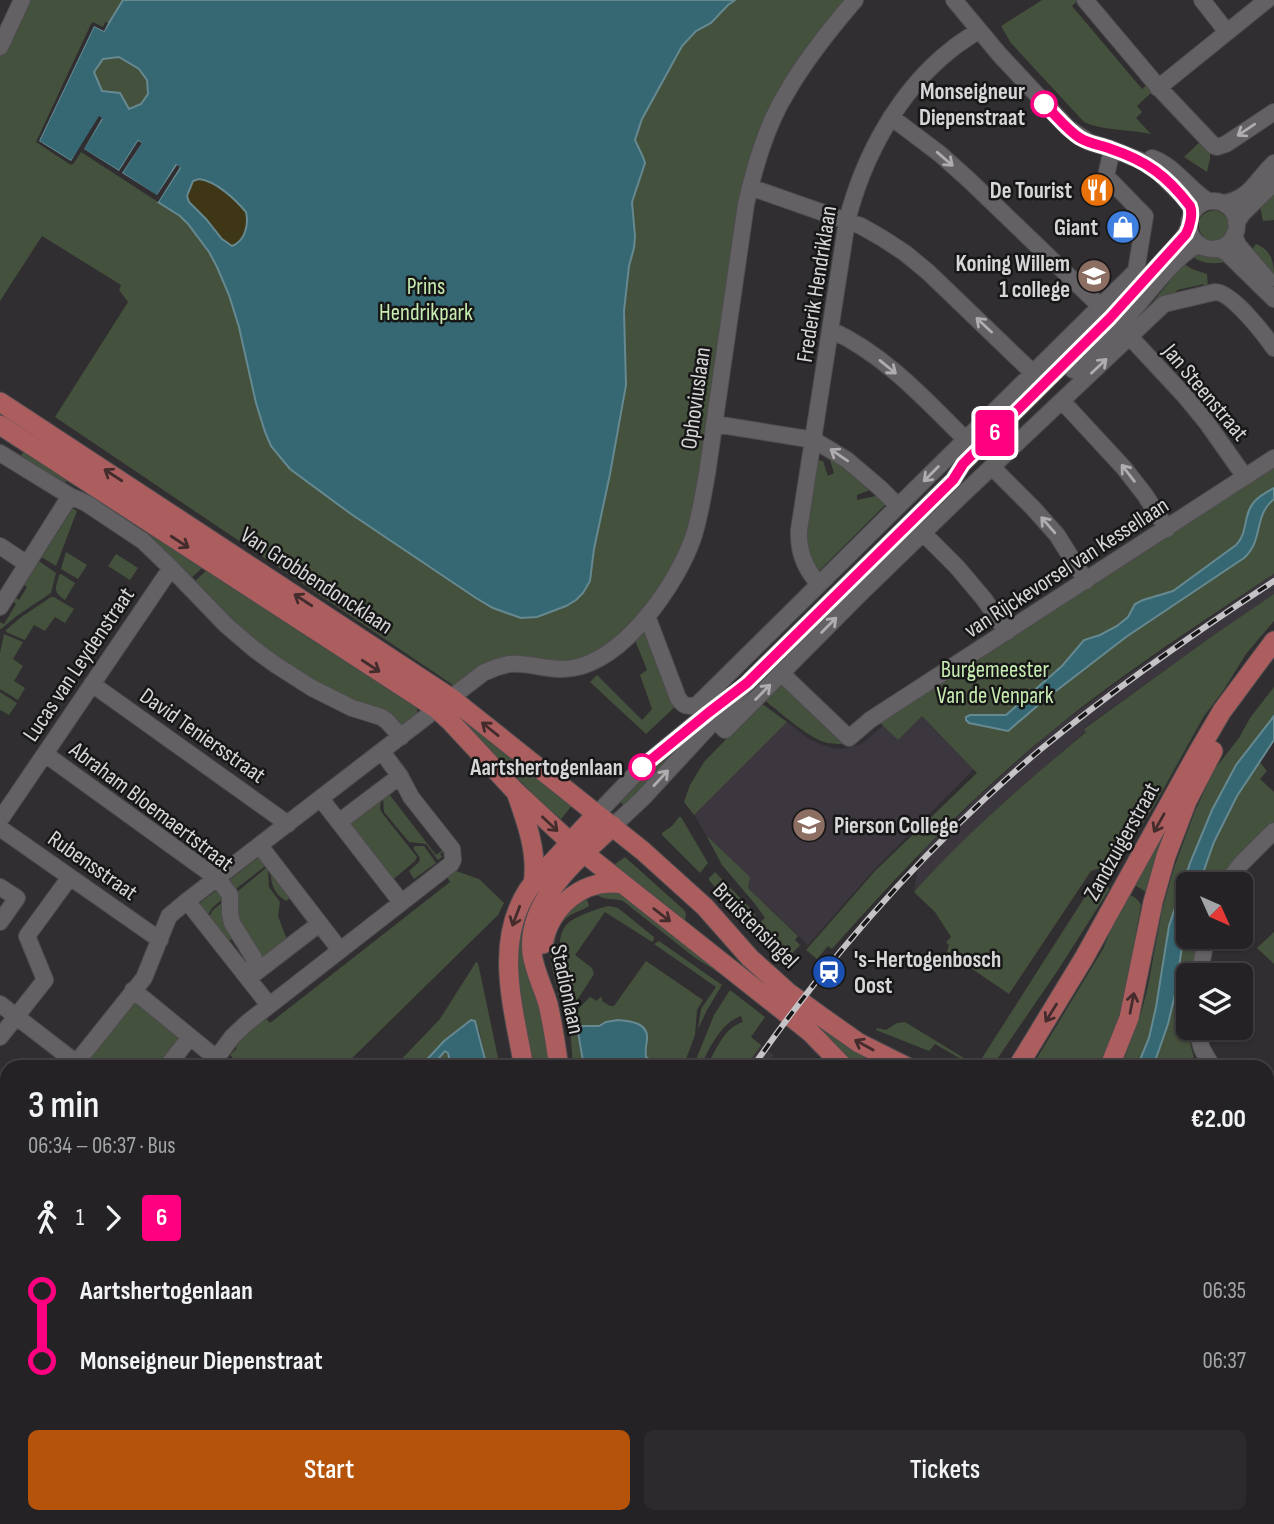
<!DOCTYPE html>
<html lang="en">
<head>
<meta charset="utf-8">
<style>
	body { margin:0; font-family:"Sofia Sans Condensed",sans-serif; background:#2c2a2d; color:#f1f3f6; height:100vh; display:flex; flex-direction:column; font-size:26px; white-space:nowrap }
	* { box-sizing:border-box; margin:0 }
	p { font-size:23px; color:#a3a4a7 }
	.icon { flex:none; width:38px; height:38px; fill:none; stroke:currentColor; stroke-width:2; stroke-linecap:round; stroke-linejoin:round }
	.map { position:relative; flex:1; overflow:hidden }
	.details { position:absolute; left:0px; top:1060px; width:1274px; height:464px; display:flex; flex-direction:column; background:#242225; border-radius:21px 21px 0 0; box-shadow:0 2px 5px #0004,0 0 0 2px #413f42 }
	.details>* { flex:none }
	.badge { padding:0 14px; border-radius:5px; font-size:24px; line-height:46px }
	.needle { width:46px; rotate:135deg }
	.controls { position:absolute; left:1176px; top:872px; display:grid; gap:14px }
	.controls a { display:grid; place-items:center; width:77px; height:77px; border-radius:10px; background:#242225; box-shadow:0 2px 5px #0004,0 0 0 2px #413f42; font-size:35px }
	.map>.badge { position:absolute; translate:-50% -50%; box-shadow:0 0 0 4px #fff }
	.legs { display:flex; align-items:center; gap:10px; height:77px; padding:0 28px; font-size:23px }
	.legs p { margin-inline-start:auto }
	.headline { display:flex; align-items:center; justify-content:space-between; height:119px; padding:0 28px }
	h1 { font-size:38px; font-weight:600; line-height:52px }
	.primary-button { display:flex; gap:14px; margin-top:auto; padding:14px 28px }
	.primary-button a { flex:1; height:80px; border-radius:10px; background:#b45309; color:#fff; font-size:28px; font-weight:600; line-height:80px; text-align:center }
	.primary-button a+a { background:#2c2a2d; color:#f1f3f6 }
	ul { padding:0 28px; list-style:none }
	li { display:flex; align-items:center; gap:24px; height:70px; font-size:26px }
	li i { display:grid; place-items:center; width:10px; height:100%; margin:0 9px; background:currentColor }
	li i::after { content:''; width:18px; height:18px; margin:-9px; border:5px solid; border-radius:50%; background:#242225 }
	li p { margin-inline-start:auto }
	li:first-child i { background:linear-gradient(#0000 50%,currentColor 0) }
	li:last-child i { background:linear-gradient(currentColor 50%,#0000 0) }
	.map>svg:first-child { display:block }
	.built { fill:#3c363e }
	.green { fill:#44513c }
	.sand { fill:#3f3616 }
	.water { fill:#356873; stroke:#668991; stroke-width:2; fill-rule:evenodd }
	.pier { fill:#302e31 }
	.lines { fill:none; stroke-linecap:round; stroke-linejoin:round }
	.minor-casing { stroke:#4d4c4e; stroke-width:18 }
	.major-casing { stroke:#4d4c4e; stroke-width:21 }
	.minor { stroke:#646165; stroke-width:16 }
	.major { stroke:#ac5e5f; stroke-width:19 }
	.rail-casing { stroke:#c5c3c6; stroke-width:6 }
	.rail { stroke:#181718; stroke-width:3.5; stroke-dasharray:10; stroke-linecap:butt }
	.oneway { stroke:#afadb0 }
	.oneway2 { stroke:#442c2d }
	.line-1-casing { stroke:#fff; stroke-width:16 }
	.line-1 { stroke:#ff0080; stroke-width:10 }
	.stop-1-dot { fill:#fff; stroke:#ff0080; stroke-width:3.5 }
	.labels { text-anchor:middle; stroke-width:5; stroke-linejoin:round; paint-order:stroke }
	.stop-label { font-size:23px; font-weight:bold; fill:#d7d6d8; stroke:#181718; text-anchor:end }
	.poi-label { font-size:23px; font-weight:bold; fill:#d7d6d8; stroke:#181718; text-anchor:end }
	.street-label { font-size:23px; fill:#d7d6d8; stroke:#181718 }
	.park-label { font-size:23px; fill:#c7ecb1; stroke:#181718 }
</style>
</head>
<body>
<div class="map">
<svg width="1274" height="1524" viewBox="0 0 1274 1524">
	<rect width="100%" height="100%" fill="#302e31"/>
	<path class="built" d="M1274,574V594L1208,639L1084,728L1086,731L997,809L936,868L914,892L920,853L982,793L1049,733L1119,681Z
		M922,716L974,769L874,870L808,945L748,888L749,877L706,835L694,815L787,722L809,739L820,744L832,748L842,749L861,744L883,726L898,739Z
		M761,1045L774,1055L766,1067L746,1068Z
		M590,1517H829L827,1524H588Z"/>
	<path class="green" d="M26,0H850L761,135L692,519L677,559L629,635L603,655L562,665L515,661L459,689L55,417L128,302L119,290L121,285L42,236L0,301V54Z
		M1042,0H1078L1072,6L1142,89L1148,84L1154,90L1137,106L1142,112L1136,118L1151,134C1128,129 1104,131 1084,122L1011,43L1001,26Z
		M1202,140L1210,147V159L1207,172L1184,157Z
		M1274,195V220L1263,221L1260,206L1267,198Z
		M1215,210C1226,213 1235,225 1225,236C1208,257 1181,215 1215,210Z
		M1256,244C1270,249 1274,261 1274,274C1266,266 1256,262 1249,253Z
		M1196,253L1219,255L1228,261C1214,265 1202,264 1190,255Z
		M1181,262L1192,269L1207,274L1208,289L1200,292L1204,284L1177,290L1172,300L1140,318L1169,282L1174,271Z
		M25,450L77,486L76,487L66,481L62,486L18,459Z
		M817,460L823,461L828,476L834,473L830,460L834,461L870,490L857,495V500L876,496L885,505L819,571L816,569L808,549L806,531Z
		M1274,468V487C1268,491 1259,496 1254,502C1243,514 1248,534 1236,545L1173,591L1143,600L1135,604L1128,617L1117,626L1100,635L1084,640L1063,666L1005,715H970L1008,730L1043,701L1126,637L1244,558L1264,508L1274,499V574C1199,624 1121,674 1052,731C972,796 900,872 832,949L828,946L817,959L806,950L875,871L977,773L922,716L898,740L879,722Z
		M92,496L203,567L189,580L89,500Z
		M69,506L77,511L56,566L38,555L40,552L44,554L68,516L64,513Z
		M66,552L87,565L78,579L61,569Z
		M116,554L138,568L130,580L108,566Z
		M36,559L56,573L51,593L18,615L1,629H0V622L4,624L16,604L11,600L13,596L19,600L27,587L21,583Z
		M210,567L417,706V714L403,726L398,725L333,694L256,645L192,584Z
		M61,574L75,583L65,600C52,591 56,589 59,575Z
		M1274,594V621L1246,654L1223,691L1204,716L1154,806L1110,875L1100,868L1091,871L1009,994L947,952L949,945L946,942L951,937L935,912L914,892C966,834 1026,782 1086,732L1084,729L1208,639Z
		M51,597H54L74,609L65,623L55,617L45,631L34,625L25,640L6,632V630L20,618Z
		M645,630L679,703L646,734L590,682L597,675L642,720L652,709L640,675L647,670L635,640Z
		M4,634L23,642L13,659L23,666L14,681L25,688L18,700L0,689V653Z
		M783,685L844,738L843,744C836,744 828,744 821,741C803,733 780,712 764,700L777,687Z
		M1274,687V716L1236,765L1212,810L1190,863L1169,926L1156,1007L1149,1038L1137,1067L1121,1068L1142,1010L1148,986L1162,910L1175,865L1195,811L1214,770L1239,738L1250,718Z
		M0,692L17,703L9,715L0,710Z
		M761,703L787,722L694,815L684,802L690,785L704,762Z
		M466,716L574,803L561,819L540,801L460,720Z
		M698,729L626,807L620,802L667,755Z
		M1259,761L1267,771L1260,779L1274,792V825L1219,884H1199C1204,870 1208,856 1214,843C1225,814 1241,787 1259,761Z
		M386,790L436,855L443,850L444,851L440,854L442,857L438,860L426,844L409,842L384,812L383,797Z
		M381,799L380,809L382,813L417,857L415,861L390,882L345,821Z
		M1171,813L1146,892L1133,884Z
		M679,817H681L708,863L700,873L662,835V833L672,826Z
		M706,835L750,877L748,888L798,936L795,940L800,945L791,955L778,958L770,953L709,880V878L715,872L750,908L760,922L765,918L755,904L722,865Z
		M415,846H424L436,863L414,879L409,871L419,862L420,858L413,848Z
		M262,855L269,863L232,892L224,884Z
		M625,857L684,910L686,914L685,921L611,867Z
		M270,866L294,895L286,901C272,892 271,883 270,866Z
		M266,868L268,869L269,887L280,902L278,916L287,940L256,969L235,927L232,896Z
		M453,870L479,879L504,903L498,915L343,1067L227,1068L234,1059L230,1055L237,1048L233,1045L264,1016L270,1023L450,882L446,875Z
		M1107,881L1109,890L1058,970L993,1065L987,1067H975L935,1044L929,1051L876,1030L877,1028L886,1030L897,1023L905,1022L977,1066L1086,895L1096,883Z
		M222,886L226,896L212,908L208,915L196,906Z
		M541,889L539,1001L556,1067L535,1068L518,992L514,947L531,896Z
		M595,892L623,893L747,991L694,957L623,901C614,898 600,901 595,892Z
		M1127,895C1133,895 1139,900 1141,905L1135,938L1131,980L1127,1002L1103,1067L1031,1068L1103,949L1124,898Z
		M586,896L589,906C583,910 575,912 569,916C542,935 560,980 566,1005L561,1004C554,975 542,945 560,918C566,909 578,903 586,896Z
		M225,900L235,936L226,944L207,920L213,910Z
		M609,906L618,908L654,937V940L652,942L605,912L575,955L592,968L594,974L576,1002L569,1006C565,985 553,947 564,928C568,921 576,918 582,915C592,911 599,908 609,906Z
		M1188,918V936H1202L1194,975H1188C1188,1002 1185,1031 1194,1057L1181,1067L1153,1068C1162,1042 1171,1015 1176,988C1180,964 1182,941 1188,918Z
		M1274,932V964L1257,948Z
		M659,941L722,985L707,1010L698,1029L701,1009L716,987L654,944Z
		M646,961L703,1000L697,1010L695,1035L683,1067H653L656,1062L646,1057L645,1048L646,1045V1031L644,1028L638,1023L606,1022L599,1026L584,1067H573L569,1013L577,1010L590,997L597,1001L600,997L602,998V1001L610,1006H614Z
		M476,962L478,963L500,1067H487L479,1030L473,1020H471L444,1041L420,1067L393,1068L440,1019Z
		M730,990L765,1017L751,1037L761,1045L746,1067H706C716,1051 723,1028 743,1022L741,1016C719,1024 711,1048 699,1067H693L714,1015Z
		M138,999L186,1037L162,1067L91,1068L86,1064Z
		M813,1021L896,1067H858L809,1025Z
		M445,1051L448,1053L451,1067L431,1068Z
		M7,1166V1206L0,1201V1175Z
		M0,1222L7,1228V1258L0,1267Z
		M1267,1383L1274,1387V1433L1267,1429Z
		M7,1430V1461L0,1470V1439Z
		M7,1491V1517H27L17,1524H0V1501Z
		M42,1517H104L101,1524H32Z
		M495,1517H526L523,1524H493Z
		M543,1517H579L577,1524H541Z"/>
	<path class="sand" d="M199,179C216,181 235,199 246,212C249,225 245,241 232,246L222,239L206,219L189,202L187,196L193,181Z"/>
	<path class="water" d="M123,0H735L728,5L711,23L696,31L682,46L642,119L635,140L643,157L645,163L632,202L635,236L634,248L629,266L624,311L626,385L610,474L594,549L590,581L583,593L576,600L566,606L537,617L521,618L493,608L476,598L351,514L290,469L271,446L265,432L256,403L239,327L229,295L217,267L209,252L188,224L180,216L158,202L180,168L176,165L157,196L122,173L141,143L138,141L119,171L83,149L102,119L71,161L39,141L94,26L104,31ZM119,57L139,69L147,80L148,94L141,104L129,109L120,93L102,91L94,72L103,59ZM199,179C216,181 235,199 246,212C249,225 245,241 232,246L222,239L206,219L189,202L187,196L193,181Z
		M1274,488V499C1253,516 1264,540 1244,558L1126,637L1043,701L1008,731L969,723L966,720V717L970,715H1006L1062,666L1084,640L1100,635L1117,626L1128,617L1135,604L1143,600L1173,591L1236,545C1248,534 1243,514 1254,502C1259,496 1268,491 1274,488Z
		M1274,716V740L1237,796L1214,842L1199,884H1188V918L1183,938L1176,990L1168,1024L1153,1067H1137L1149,1038L1156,1007L1169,926L1190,863L1212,810L1236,765Z
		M471,1020L475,1021L487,1067H451L448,1053L445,1051L431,1067H420L444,1041Z
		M618,1020C631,1021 649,1023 647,1040C646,1047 645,1050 646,1057L649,1059L647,1062L644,1061L639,1067H584L577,1026H599L606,1022Z"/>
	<path class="pier" d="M93,22L103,27L105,22L108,23L104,31L94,26L39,141L71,161L99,116L102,118L84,149L119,171L138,141L142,143L122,173L157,195L177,165L180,167L158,202L81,152L74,163L71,165L36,142L91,24Z"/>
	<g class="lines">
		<g class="minor-casing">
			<path id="minor" d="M954,0L999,54L1068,128L1089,142L1112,149L1144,162L1159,173L1183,197L1190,206L1192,213
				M1085,0L1160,89L1214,146L1217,147L1226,144L1274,112
				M1202,0L1227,32
				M0,47L22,0
				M1158,88L1267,0
				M891,117L940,154L969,180L1100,306
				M1152,158C1175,166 1188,189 1208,201
				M750,187L861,226L882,238L905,253L928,272L1033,373
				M1189 225a24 24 0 1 1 48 0a24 24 0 1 1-48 0Z
				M1224,203C1250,199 1256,180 1274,163
				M1236,223L1243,213L1274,183
				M1234,235L1238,245L1268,280
				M1218,248L1227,253L1274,299
				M831,330C884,354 925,399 965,439
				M1130,337L1184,395L1207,423L1245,477
				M1073,370C1090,354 1108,338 1124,321C1143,300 1174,256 1199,244
				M1062,401L1124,468L1145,495L1167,529
				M715,424L814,440L847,460L880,488L898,506
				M0,453L70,496L86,503L143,541L171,568L226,625L254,649L276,665L312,688L352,708L381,717L387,721L401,737
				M992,467L1033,508L1057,535L1086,581
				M923,533L957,567L984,599L1007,632
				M0,546L27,564
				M819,584C805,569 798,550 799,530L847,221C863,157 899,90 952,49C960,42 970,37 979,30
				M0,607L70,496
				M647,616L678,698C683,706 689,708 698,704L1136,271L1145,216L1106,176L1112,149
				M781,673L849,738L870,720L1274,458
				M92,684L288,824
				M715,720L725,730L860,594L962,495L1164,304L1215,292C1232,292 1264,334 1274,348
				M45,754L218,879L230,895V913L232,923L254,958L255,973
				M321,799L401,902
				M597,814L642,767L722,701
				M0,820L171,568
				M339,822L400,776
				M613,826L642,799L715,720L747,683L953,480L963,464L1110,318L1183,238L1189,227
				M0,828L160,940
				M260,846L340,950
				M1226,884L1240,865L1274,831
				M0,887L17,898L0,922
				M187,901L269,1005
				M1199,975L1207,936
				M250,977L319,924
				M133,990L216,1058
				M0,1004L83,1068
				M1196,1027L1202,1049L1213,1068
				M0,1037L45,980L27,936L70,877
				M72,1068L144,978L169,916L187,901L483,673C491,669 499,666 509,664C530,662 551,672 573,668C625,659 677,584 693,538C700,517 703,495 707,474L746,204C755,166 766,126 787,92C806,59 830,29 855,0
				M166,1068L190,1037
				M209,1068L232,1037L248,1022L451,864L453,860L452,849L411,797L400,776L382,752
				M1267,1128L1274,1134
				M0,1161L7,1152
				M0,1217L7,1223
				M0,1298L7,1304
				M0,1417L7,1408
				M1267,1475L1274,1476
				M1017,1517L1035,1524
				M1159,1517L1161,1524
				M857,1524L860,1517
				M943,1524L946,1517
				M1229,1524V1517"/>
		</g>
		<g class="major-casing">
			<path id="major" d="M0,402L451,698L643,851L705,907L750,958L789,993L822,1017L859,1043L909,1068
				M0,425L437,709L451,722L515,791L570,842L810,1032L845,1068
				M517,795C527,823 538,854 533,884
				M543,944C550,907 583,877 623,884
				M524,1068C514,1009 493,944 528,890C536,878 547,868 557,857C570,843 583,828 597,814
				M559,1068C556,1046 553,1025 548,1004C543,987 534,970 532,953C526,900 579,858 613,826
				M1017,1068L1084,958L1198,752L1222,711L1274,641
				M1109,1068L1129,1018L1153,902L1166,856L1187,801L1213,751
				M1267,1325L1274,1331
				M1267,1362L1274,1366
				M451,1524L453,1517"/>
		</g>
		<use href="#minor" class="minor"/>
		<use href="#major" class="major"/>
		<g class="rail-casing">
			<path id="rail" d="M752,1068C834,950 931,842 1041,749C1115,688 1194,633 1274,581
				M536,1524L538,1517"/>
		</g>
		<use href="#rail" class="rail"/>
	</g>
	<defs><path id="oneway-shaft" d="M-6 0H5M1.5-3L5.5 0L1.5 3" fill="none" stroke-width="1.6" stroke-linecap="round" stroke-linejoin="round" transform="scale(1.75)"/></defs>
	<g class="oneway">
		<use href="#oneway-shaft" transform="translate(1246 130) rotate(146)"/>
		<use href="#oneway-shaft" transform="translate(945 159) rotate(41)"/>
		<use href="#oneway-shaft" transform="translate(984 325) rotate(-137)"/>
		<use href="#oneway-shaft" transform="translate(1099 366) rotate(-43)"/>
		<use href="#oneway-shaft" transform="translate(888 367) rotate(39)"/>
		<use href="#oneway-shaft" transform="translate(839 455) rotate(-146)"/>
		<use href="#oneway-shaft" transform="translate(1128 473) rotate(-128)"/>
		<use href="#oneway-shaft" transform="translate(931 474) rotate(135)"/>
		<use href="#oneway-shaft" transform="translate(1048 525) rotate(-131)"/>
		<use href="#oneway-shaft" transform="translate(829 625) rotate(-45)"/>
		<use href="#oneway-shaft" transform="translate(763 692) rotate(-45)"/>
		<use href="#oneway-shaft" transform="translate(661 778) rotate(-47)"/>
	</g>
	<g class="oneway2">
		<use href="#oneway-shaft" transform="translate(113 475) rotate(-147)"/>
		<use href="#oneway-shaft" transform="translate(180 542) rotate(33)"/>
		<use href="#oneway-shaft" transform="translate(303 600) rotate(-147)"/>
		<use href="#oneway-shaft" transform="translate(371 666) rotate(33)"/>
		<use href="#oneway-shaft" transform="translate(490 729) rotate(-141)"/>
		<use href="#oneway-shaft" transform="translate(1159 823) rotate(119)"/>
		<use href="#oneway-shaft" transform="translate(550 824) rotate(43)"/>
		<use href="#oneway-shaft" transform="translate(662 915) rotate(38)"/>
		<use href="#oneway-shaft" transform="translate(516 916) rotate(111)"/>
		<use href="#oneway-shaft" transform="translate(1132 1003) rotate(-79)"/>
		<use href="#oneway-shaft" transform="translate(1051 1013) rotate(122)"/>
		<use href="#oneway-shaft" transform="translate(864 1045) rotate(-151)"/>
	</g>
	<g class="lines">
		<g class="line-1-casing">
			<path id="line-1" d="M642,767L708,713L747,683L953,480L963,464L1110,318L1186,234C1190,226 1193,214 1190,206C1167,176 1147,161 1111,149C1101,145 1090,144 1080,138C1066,129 1056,115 1044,104"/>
		</g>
		<use href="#line-1" class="line-1"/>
	</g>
	<defs>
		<g id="restaurant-disc" transform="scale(1.75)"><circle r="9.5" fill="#e8710a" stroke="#181718"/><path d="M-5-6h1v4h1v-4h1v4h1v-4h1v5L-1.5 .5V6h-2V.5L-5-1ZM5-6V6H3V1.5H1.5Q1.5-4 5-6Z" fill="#fff"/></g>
		<g id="shop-disc" transform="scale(1.75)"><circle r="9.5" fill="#3f7fe0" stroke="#181718"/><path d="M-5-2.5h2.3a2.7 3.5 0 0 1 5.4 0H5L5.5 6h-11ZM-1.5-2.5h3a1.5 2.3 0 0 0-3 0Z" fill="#fff"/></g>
		<g id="school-disc" transform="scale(1.75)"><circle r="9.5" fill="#8d6e63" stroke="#181718"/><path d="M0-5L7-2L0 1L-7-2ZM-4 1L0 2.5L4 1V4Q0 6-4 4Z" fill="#fff"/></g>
		<g id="station-disc" transform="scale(1.75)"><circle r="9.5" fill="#1a4fb4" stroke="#181718"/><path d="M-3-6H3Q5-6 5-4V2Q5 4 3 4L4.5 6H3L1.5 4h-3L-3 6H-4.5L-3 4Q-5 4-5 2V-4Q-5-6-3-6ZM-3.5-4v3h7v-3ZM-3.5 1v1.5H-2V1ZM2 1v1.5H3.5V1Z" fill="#fff"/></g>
	</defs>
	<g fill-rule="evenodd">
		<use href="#restaurant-disc" x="1097" y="190"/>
		<use href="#shop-disc" x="1123" y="227"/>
		<use href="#school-disc" x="1094" y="276"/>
		<use href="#school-disc" x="809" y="825"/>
		<use href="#station-disc" x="829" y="972"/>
	</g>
	<g class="stop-1-dot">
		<circle cx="1044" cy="104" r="12"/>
		<circle cx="642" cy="767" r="12"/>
	</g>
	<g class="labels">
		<g class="stop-label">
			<text x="1025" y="99">Monseigneur<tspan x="1025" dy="26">Diepenstraat</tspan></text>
			<text x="623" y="775">Aartshertogenlaan</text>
		</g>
		<g class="poi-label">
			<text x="1072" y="198">De Tourist</text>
			<text x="1098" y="235">Giant</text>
			<text x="1070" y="271">Koning Willem<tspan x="1070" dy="26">1 college</tspan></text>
			<text x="834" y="833" text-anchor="start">Pierson College</text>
			<text x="854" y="967" text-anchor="start">'s-Hertogenbosch<tspan x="854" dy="26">Oost</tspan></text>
		</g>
		<g class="street-label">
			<text transform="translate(816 284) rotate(-81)" y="8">Frederik Hendriklaan</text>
			<text transform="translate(1206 392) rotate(50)" y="8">Jan Steenstraat</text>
			<text transform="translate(695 398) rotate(-82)" y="8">Ophoviuslaan</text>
			<text transform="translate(1066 567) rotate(-33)" y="8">van Rijckevorsel van Kessellaan</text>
			<text transform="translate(317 580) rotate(33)" y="8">Van Grobbendoncklaan</text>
			<text transform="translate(78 664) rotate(-56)" y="8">Lucas van Leydenstraat</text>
			<text transform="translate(203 735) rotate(35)" y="8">David Teniersstraat</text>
			<text transform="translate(152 806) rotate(37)" y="8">Abraham Bloemaertstraat</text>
			<text transform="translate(1121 841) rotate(-61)" y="8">Zandzuigerstraat</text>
			<text transform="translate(93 865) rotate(35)" y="8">Rubensstraat</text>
			<text transform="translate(756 925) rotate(45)" y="8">Bruistensingel</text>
			<text transform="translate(568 989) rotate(78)" y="8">Stadionlaan</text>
		</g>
		<g class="park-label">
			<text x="426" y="294">Prins<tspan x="426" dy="26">Hendrikpark</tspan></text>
			<text x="995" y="677">Burgemeester<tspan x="995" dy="26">Van de Venpark</tspan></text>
		</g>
	</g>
</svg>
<div class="controls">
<a><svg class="needle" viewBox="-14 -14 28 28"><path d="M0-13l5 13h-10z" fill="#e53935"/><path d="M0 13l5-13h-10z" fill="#a3a4a7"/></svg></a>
<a><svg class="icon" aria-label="layers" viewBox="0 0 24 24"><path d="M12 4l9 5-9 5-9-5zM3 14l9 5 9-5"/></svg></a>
</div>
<b class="badge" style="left:995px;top:433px;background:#ff0080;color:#fff">6</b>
<section class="details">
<div class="headline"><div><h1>3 min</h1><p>06:34 – 06:37 · Bus</p></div><b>€2.00</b></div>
<div class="legs"><svg class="icon" aria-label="walk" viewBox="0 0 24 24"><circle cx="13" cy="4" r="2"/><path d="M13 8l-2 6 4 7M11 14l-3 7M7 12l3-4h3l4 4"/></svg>1<svg class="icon" aria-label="forward" viewBox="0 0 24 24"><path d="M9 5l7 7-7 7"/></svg><b class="badge" style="background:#ff0080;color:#fff">6</b></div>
<ul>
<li><i style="color:#ff0080"></i><b>Aartshertogenlaan</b><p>06:35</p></li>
<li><i style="color:#ff0080"></i><b>Monseigneur Diepenstraat</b><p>06:37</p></li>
</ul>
<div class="primary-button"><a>Start</a><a>Tickets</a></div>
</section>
</div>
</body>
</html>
